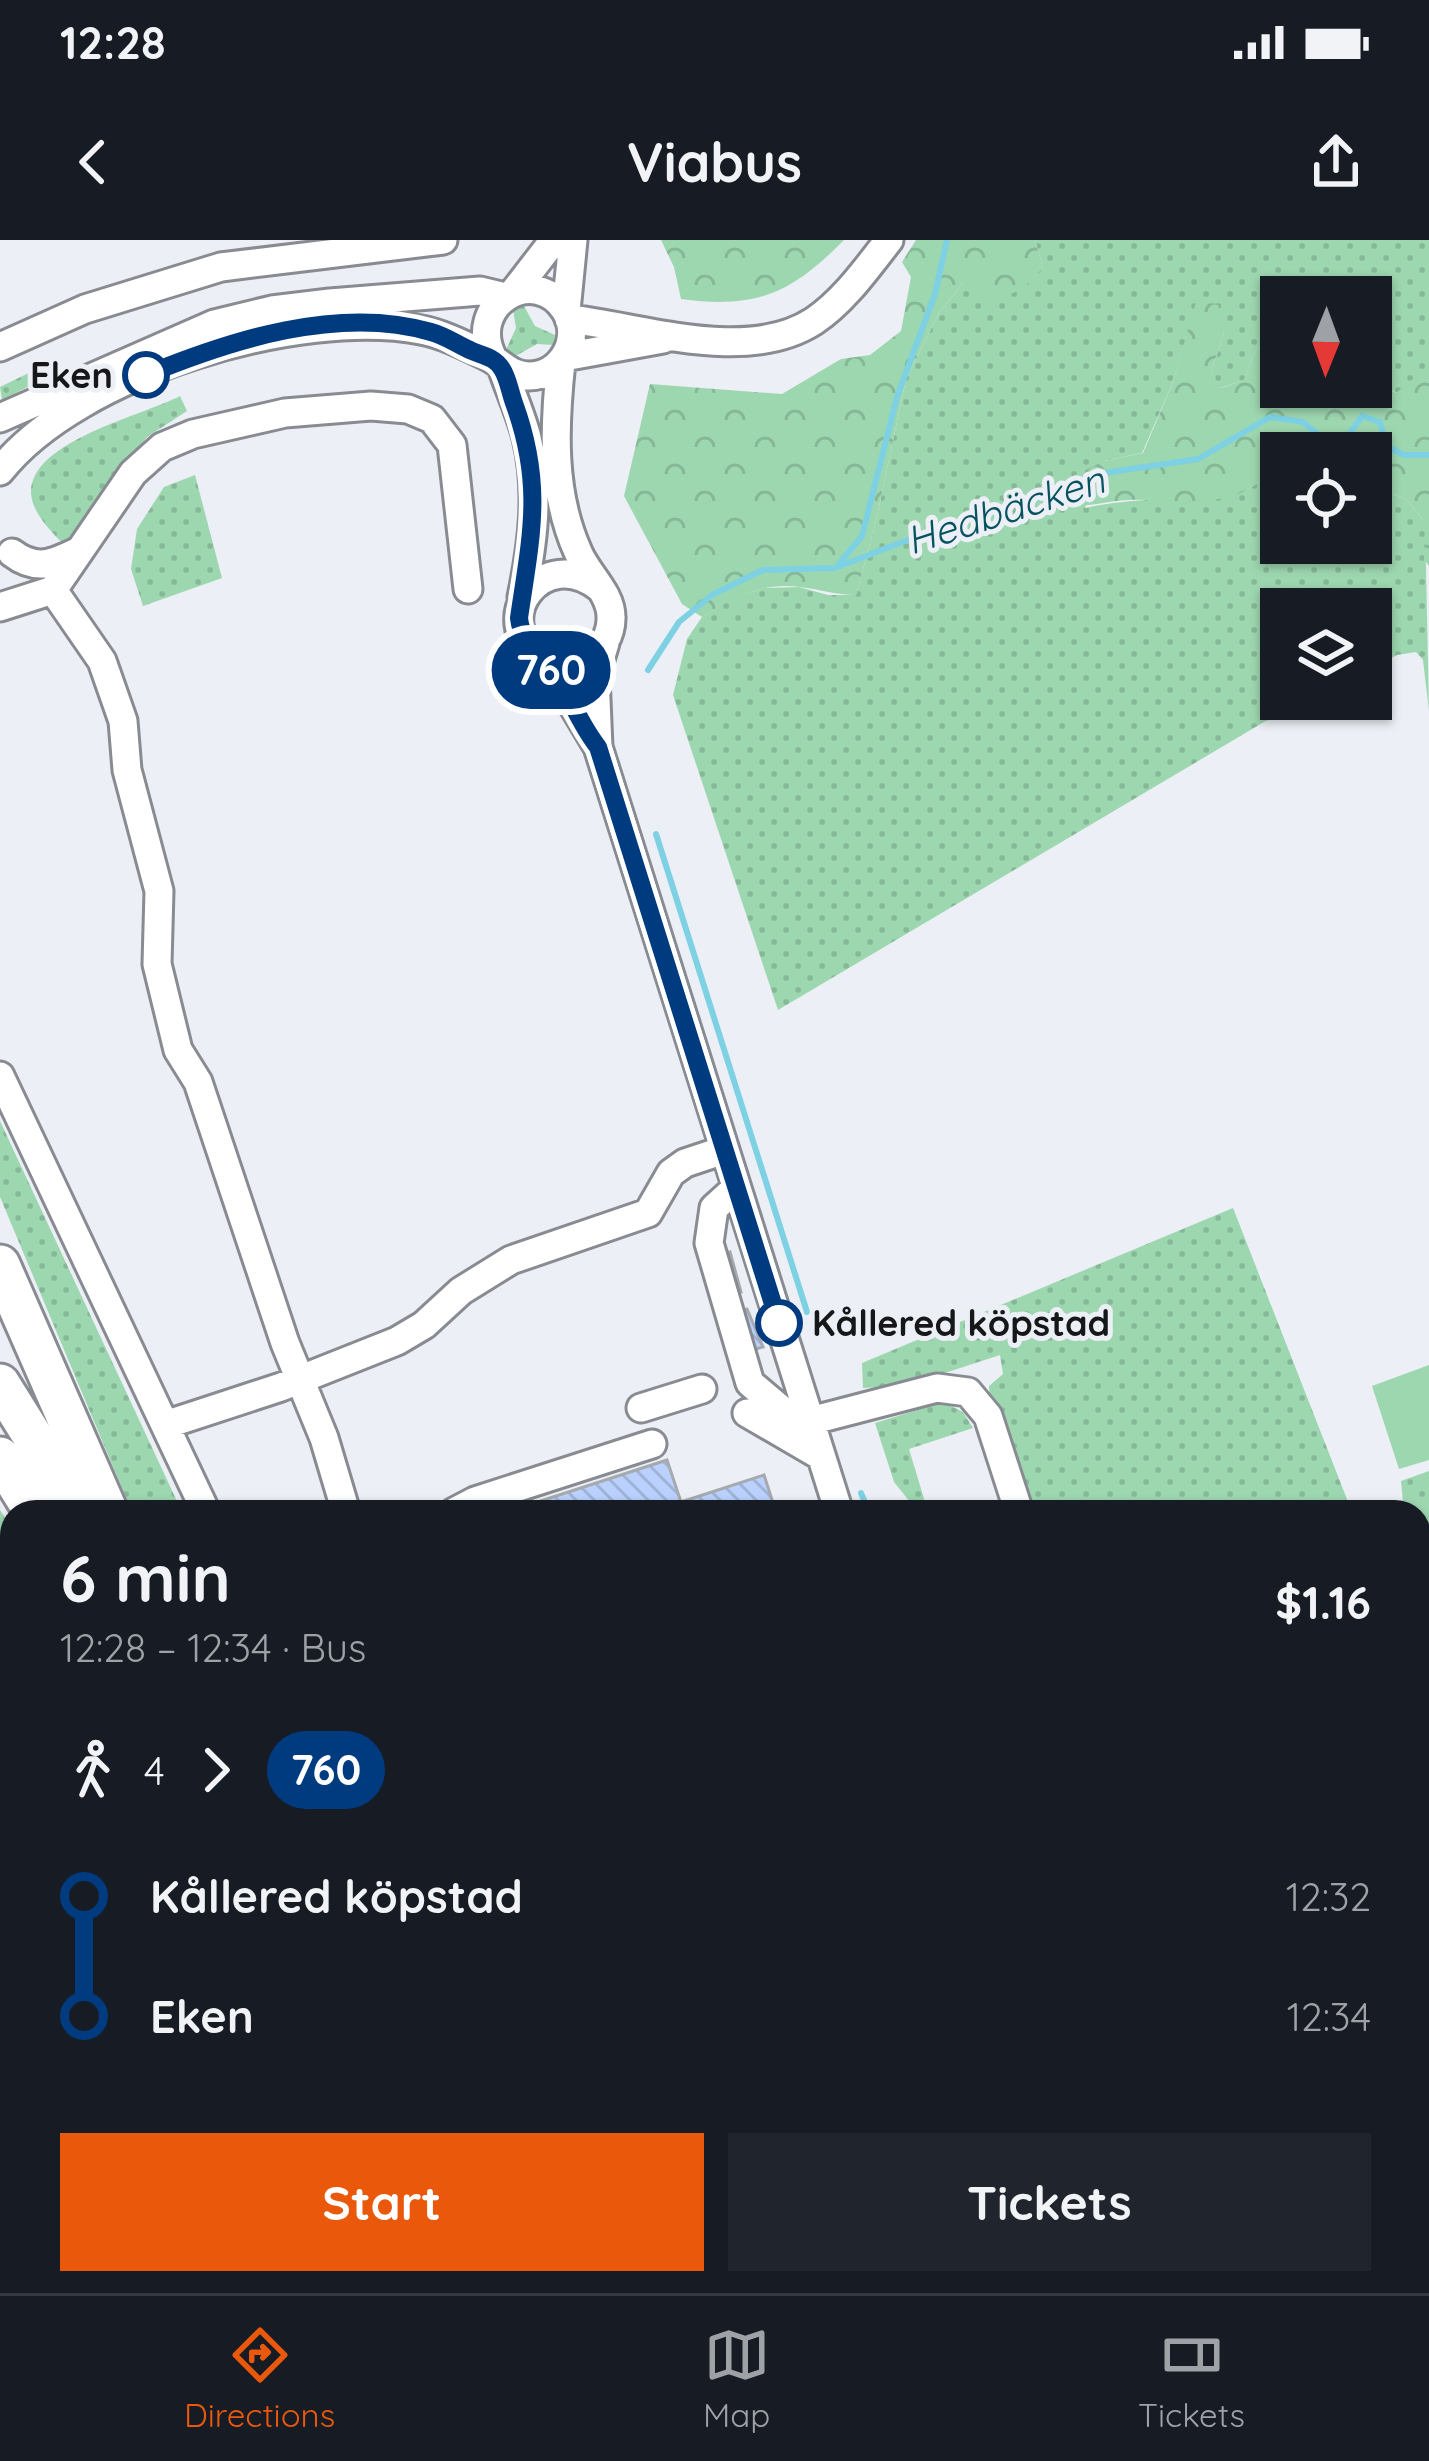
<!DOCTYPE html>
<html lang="en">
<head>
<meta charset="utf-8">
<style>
	body { margin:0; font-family:Quicksand,sans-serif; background:#20242c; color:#f1f3f6; height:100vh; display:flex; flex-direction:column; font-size:45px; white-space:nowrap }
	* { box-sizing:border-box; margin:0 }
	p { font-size:39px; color:#9ea1a6 }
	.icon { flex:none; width:66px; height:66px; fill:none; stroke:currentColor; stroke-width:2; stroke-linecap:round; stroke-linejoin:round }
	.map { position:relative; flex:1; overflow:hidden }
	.panel { position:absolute; left:0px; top:1260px; width:1431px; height:795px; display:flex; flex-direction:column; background:#171b24; border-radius:36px 36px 0 0; box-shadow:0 3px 9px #0004 }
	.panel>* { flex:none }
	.badge { padding:0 24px; border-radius:39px; font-size:42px; line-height:78px }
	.needle { width:78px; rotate:181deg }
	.fabs { position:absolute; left:1260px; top:36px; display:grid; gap:24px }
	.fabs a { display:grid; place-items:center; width:132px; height:132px; border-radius:0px; background:#171b24; box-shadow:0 3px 9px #0004; font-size:60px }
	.map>.badge { position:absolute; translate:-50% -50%; box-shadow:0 0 0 6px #fff }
	.legs { display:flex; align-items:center; gap:18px; height:132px; padding:0 60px; font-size:39px }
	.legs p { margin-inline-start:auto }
	.headline { display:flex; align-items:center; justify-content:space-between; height:204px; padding:0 60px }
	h1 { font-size:66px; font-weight:700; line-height:90px }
	.action { display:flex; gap:24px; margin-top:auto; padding:24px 60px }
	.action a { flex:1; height:138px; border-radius:0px; background:#ea580c; color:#fff; font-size:48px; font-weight:700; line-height:138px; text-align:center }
	.action a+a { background:#20242c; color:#f1f3f6 }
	ul { padding:0 60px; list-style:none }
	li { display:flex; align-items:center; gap:42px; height:120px; font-size:45px }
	li i { display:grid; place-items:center; width:18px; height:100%; margin:0 15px; background:currentColor }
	li i::after { content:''; width:30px; height:30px; margin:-15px; border:9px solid; border-radius:50%; background:#171b24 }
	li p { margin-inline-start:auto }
	li:first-child i { background:linear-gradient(#0000 50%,currentColor 0) }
	li:last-child i { background:linear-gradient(currentColor 50%,#0000 0) }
	.status { display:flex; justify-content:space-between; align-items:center; height:84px; padding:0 60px; background:#171b24; direction:ltr }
	.status svg { height:33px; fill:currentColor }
	header { display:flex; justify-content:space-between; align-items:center; height:156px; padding:0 60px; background:#171b24; font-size:54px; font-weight:700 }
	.tabs { display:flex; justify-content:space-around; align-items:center; height:168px; border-top:3px solid #363941; background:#171b24; font-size:33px; color:#9ea1a6 }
	.tabs a { display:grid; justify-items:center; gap:6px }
	.tabs .current { color:#ea580c }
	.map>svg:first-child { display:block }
	.grass { fill:url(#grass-dots) }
	.forest { fill:url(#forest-crowns) }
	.garden { fill:#9dd7b0 }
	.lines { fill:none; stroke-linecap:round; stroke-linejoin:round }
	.stream { stroke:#7dd1e3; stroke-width:6 }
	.building { fill:url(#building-back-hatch); stroke:#a6a9ae; stroke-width:3 }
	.minor-casing { stroke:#888b91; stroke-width:33 }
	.highway-casing { stroke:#888b91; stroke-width:45 }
	.minor { stroke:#fff; stroke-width:27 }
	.highway { stroke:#fff; stroke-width:39 }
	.rail-casing { stroke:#606265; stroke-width:10 }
	.rail { stroke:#eceff5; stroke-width:6; stroke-dasharray:18; stroke-linecap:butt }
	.line-1-casing { stroke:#fff; stroke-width:27 }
	.line-1 { stroke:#003b80; stroke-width:18 }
	.stop-1-dot { fill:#fff; stroke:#003b80; stroke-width:6 }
	.labels { text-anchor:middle; stroke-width:10; stroke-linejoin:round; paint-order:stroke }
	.stop-label { font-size:36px; font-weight:bold; fill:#161719; stroke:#eceff5; text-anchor:end }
	.water-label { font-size:39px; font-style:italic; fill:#065360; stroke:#eceff5 }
</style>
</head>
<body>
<div class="status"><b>12:28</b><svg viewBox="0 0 49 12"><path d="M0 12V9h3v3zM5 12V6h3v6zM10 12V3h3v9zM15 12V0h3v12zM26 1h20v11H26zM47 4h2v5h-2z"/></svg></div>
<header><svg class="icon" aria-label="back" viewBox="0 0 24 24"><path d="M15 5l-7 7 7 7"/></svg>Viabus<svg class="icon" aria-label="share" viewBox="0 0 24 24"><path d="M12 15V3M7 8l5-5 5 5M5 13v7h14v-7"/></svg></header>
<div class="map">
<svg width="1429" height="2053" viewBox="0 0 1429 2053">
	<defs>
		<pattern id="grass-dots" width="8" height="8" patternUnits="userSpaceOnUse" patternTransform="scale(3)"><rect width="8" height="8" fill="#9dd7b0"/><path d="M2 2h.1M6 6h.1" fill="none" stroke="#86b897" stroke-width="1.8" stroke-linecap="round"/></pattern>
		<pattern id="forest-crowns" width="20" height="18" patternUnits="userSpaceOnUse" patternTransform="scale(3)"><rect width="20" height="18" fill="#9dd7b0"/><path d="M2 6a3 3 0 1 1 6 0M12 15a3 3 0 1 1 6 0" fill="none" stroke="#86b897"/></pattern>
		<pattern id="building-back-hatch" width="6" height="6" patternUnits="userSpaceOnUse" patternTransform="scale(3)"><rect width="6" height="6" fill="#bad1fe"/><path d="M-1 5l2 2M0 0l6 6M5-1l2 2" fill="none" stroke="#9fb3d9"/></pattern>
	</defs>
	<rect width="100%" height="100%" fill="#eceff5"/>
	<path class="grass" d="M1035,0H1429V143L1418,136L1397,153L1376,142L1371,117V57H1281V93L1255,111L1244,140L1220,148L1211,132L1224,93L1197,62L1173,142L1142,213L1104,221L1085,268C1135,257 1187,260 1239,252C1255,249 1265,234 1281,230V303H1371V246L1406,259L1425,282L1429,471L1423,420L1416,412L1397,415L1371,428V369H1281V459H1310L1264,482L778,770L673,455L687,399L702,377L734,357L765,348L799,347L828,355H856L876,281L906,139L939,73L963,43L1043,28Z
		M524,66L535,86L555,95L554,105L537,104L512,118L505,112L516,88L513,69Z
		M45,125L51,135L2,160L0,147Z
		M180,156L187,171L147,197L66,307C53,293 32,274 31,253C30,201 142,176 180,156Z
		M195,235L222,338L143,366L131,329L137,289L164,247Z
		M0,881L182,1272H132L0,957Z
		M1233,968L1352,1272H1023L990,1165L989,1146L1003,1134L1000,1115L905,1146L863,1148L862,1123Z
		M943,1162L963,1172L973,1188L909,1209L928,1272H918L894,1242L875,1183Z
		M1429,1231V1389L1419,1353V1272H1404L1401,1241Z
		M0,1270L12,1289V1336L0,1315Z"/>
	<path class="forest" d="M661,0H844C791,54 756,69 681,59L674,27Z
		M916,0H1035L1043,28L1022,49L990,63L963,43L939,73L906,139L876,281L856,355C835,355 819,349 800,347C762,342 732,358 702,377L682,364L624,256L650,144L782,154L841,119L870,115L901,91L911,37L902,22Z
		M1196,62L1218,64L1224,93L1211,132L1221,148L1244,140L1255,111L1281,93V147H1371V117L1376,142L1396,153L1418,135L1429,143V326L1424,319L1425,282L1406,259L1371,246V213H1281V230C1265,234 1256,247 1240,253C1198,268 1170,258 1128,260C1104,261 1087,269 1063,264L1069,238L1104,221L1143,213L1173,142Z"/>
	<path class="garden" d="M1429,1125V1220L1399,1229L1372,1146Z"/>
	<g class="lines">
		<path class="stream" d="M839,324L862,296L897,157L935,54L947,0
			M648,430L679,382L712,355L763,330L835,328L965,278L1043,257L1091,235L1198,219L1270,177L1303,182L1322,198L1347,197L1362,176L1380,182L1386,206L1404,215H1429
			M656,594L807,1072
			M861,1253L869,1272"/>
	</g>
	<path class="building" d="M730,1012L741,1052L735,1053L720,1015Z
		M747,1069L763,1107L752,1110L741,1071Z
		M667,1220L681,1262L764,1235L776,1272H507Z
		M9,1415L12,1493L0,1496V1417Z
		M1419,1448L1429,1479V1541L1419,1509Z
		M1429,1554V1576L1419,1579V1557Z
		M1419,1806L1429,1838V1853L1419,1856Z
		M126,2043H160L161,2046L129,2053Z
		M284,2043H308L311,2053H251Z
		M621,2043H839L791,2053H624Z
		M1270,2043H1412L1415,2053H1274Z"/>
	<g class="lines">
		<g class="minor-casing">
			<path id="minor" d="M513,53L554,0
				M566,71L573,0
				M569,79C642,87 746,125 814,81C844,61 867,28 889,0
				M0,107L85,69L221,27L443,0
				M564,117L663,99
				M561,122C554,186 551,252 578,312C587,334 611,353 611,377C612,413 571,439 540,417C487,381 543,302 600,348
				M502,127C510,151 521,174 527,198C540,251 533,304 522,357
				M0,178L214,84L272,70L330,63L480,51L505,57
				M0,231C78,132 300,67 421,90C444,94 468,107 489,117C503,124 511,136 529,136C562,136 583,98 565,70C534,23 465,65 493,118
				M12,313C37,332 54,323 79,311
				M53,350L102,421L123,481L127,530L159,651L157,724L178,810L198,842L285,1103L324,1198L346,1272
				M0,367L53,350L133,233L162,207L193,194L285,173L371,166L408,169L432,179L452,205L468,349
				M605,403L595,436L598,507L839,1272
				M547,422L598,507
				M0,836L206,1272
				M736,948L714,968L709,1003L750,1143L782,1170L810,1181
				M641,1168L702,1149
				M747,1173L821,1216
				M810,1181L937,1148L968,1152L988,1176L1019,1272
				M165,1185L281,1147L397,1101L424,1085L461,1051L511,1020L648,973L671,933L685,923L724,910
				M454,1272L475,1261L652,1204
				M0,1719L12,1770
				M1419,1738L1429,1769
				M76,2043L78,2053
				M553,2043L558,2053
				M911,2043L914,2053
				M1003,2043L1006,2053
				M1073,2043L1076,2053
				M1169,2043L1172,2053
				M1222,2043L1225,2053
				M194,2053L227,2043
				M838,2053L871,2043"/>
		</g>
		<g class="highway-casing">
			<path id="highway" d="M0,1025L108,1272
				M0,1144L80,1272
				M0,1217L34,1272
				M426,2043L430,2053
				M472,2043L476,2053"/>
		</g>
		<use href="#minor" class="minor"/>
		<use href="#highway" class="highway"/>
		<g class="rail-casing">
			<path id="rail" d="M0,1817L12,1869
				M0,1876L12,1928
				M38,2043L40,2053"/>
		</g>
		<use href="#rail" class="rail"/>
	</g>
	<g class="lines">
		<g class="line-1-casing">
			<path id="line-1" d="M146,135C231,100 339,65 431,92C446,96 458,105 472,111C483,116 495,117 502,129C508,138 510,152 514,163C544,245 531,296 519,378C522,403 535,407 549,425C568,450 578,482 598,507L779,1083"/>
		</g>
		<use href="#line-1" class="line-1"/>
	</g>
	<g class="stop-1-dot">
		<circle cx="146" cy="135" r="21"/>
		<circle cx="779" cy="1083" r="21"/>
	</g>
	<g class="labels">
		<g class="stop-label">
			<text x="113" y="148">Eken</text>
			<text x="812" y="1096" text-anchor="start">Kållered köpstad</text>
		</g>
		<g class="water-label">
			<text transform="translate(1005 270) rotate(-18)" y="14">Hedbäcken</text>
		</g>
	</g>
</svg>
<div class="fabs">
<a><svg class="needle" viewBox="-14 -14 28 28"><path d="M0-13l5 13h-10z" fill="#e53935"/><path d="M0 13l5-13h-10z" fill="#9ea1a6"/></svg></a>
<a><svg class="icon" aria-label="locate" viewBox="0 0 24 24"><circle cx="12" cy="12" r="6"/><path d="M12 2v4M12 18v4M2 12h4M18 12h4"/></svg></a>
<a><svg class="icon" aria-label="layers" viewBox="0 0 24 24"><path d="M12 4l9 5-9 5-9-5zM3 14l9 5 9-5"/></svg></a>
</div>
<b class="badge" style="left:551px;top:430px;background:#003b80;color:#fff">760</b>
<section class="panel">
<div class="headline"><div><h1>6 min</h1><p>12:28 – 12:34 · Bus</p></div><b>$1.16</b></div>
<div class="legs"><svg class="icon" aria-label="walk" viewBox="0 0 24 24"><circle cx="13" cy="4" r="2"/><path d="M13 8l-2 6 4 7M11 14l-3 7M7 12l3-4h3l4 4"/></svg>4<svg class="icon" aria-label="forward" viewBox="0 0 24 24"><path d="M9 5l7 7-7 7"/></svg><b class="badge" style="background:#003b80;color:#fff">760</b></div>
<ul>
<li><i style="color:#003b80"></i><b>Kållered köpstad</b><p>12:32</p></li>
<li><i style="color:#003b80"></i><b>Eken</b><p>12:34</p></li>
</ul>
<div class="action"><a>Start</a><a>Tickets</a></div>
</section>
</div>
<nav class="tabs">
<a class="current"><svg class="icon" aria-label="directions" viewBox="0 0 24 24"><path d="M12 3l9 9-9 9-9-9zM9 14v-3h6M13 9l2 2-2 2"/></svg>Directions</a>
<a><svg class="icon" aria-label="map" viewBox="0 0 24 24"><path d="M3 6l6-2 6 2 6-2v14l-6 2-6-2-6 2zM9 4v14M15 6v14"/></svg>Map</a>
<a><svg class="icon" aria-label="tickets" viewBox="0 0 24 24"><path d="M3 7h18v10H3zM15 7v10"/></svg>Tickets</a>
</nav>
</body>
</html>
